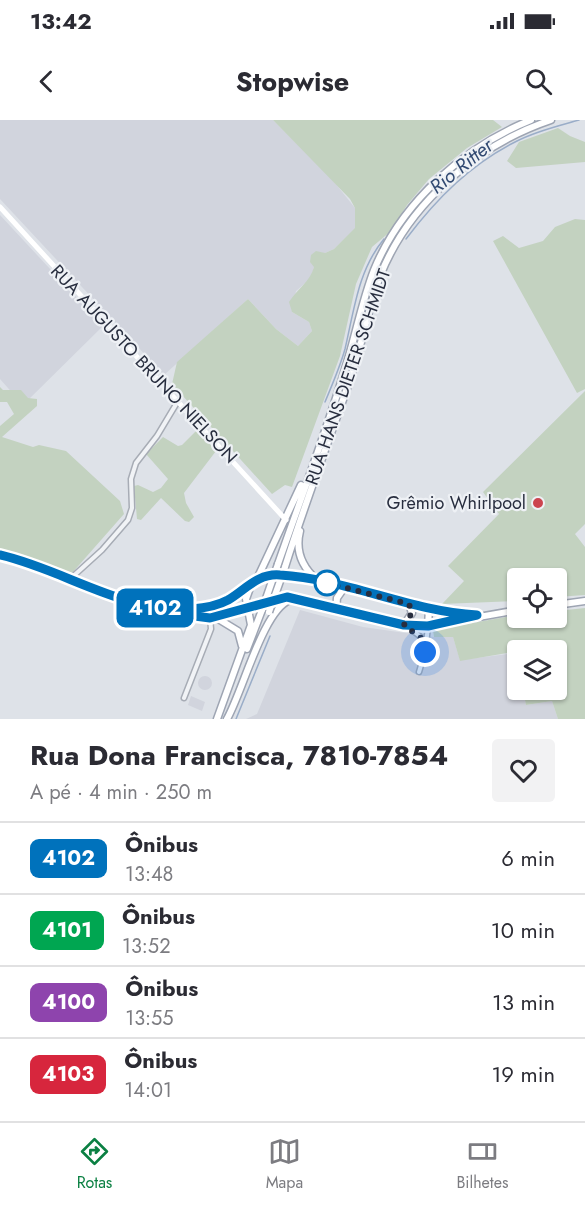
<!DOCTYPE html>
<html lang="pt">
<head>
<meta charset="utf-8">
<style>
	body { margin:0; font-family:Jost,sans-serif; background:#f2f2f3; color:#2b2b33; height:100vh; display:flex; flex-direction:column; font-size:22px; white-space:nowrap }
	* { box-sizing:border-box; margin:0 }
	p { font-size:20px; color:#7c7c81 }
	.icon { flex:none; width:33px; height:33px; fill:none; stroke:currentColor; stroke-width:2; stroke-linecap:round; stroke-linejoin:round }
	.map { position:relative; height:599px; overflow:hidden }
	.drawer { display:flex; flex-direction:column; background:#fff; flex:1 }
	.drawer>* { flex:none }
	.badge { padding:0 12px; border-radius:9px; font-size:21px; line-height:39px }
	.controls { position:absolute; left:507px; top:448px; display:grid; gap:12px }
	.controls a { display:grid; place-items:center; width:60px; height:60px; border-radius:6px; background:#fff; box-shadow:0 2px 4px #0004; font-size:30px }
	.you { position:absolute; width:30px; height:30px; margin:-15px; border:4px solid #fff; border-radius:50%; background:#1a73e8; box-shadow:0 0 0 9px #1a73e833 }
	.map>.badge { position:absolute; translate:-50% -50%; box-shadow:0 0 0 3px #fff }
	.round { display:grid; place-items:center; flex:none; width:63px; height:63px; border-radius:6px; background:#f2f2f3 }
	.overview { display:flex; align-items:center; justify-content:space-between; height:102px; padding:0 30px }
	h1 { font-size:28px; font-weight:700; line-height:45px }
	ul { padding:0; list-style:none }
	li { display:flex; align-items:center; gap:18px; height:72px; padding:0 30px; border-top:2px solid #e1e1e2 }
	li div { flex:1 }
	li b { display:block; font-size:22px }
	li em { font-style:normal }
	li .badge { min-width:66px; font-weight:700; text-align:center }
	.status { display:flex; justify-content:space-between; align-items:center; height:42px; padding:0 30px; background:#fff; direction:ltr }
	.status svg { height:16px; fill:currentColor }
	header { display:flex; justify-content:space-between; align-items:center; height:78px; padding:0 30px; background:#fff; font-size:27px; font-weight:700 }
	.tabs { display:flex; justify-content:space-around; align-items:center; height:84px; border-top:2px solid #e1e1e2; background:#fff; font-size:16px; color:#7c7c81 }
	.tabs a { display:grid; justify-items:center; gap:3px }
	.tabs .selected { color:#0b8043 }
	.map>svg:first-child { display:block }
	.built { fill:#d1d4dd }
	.green { fill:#c3d2c0 }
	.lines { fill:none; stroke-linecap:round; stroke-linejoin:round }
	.stream { stroke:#9aadc8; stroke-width:1.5 }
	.street-casing { stroke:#a7acb5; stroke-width:7 }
	.primary-casing { stroke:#9ea5b3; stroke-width:9 }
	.street { stroke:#f1f3f6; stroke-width:4 }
	.secondary { stroke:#fff; stroke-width:5 }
	.primary { stroke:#fff; stroke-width:6 }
	.primary-bridge-casing { stroke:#9ea5b3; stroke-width:9; stroke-linecap:butt }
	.primary-bridge { stroke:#fff; stroke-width:6 }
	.line-casing { stroke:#fff; stroke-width:14 }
	.line { stroke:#0072bc; stroke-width:9 }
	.walk { stroke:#282e3f; stroke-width:6; stroke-dasharray:0 10.8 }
	.poi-dot { fill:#cc444f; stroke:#eef1f5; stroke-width:2 }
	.stop-dot { fill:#fff; stroke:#0072bc; stroke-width:3 }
	.labels { text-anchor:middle; stroke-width:4.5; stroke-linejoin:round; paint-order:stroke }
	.street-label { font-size:18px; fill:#282e3f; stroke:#eef1f5 }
	.poi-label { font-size:18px; fill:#282e3f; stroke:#eef1f5; text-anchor:end }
	.water-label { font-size:20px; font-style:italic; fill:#324a72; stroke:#eef1f5 }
</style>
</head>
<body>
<div class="status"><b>13:42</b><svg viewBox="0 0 49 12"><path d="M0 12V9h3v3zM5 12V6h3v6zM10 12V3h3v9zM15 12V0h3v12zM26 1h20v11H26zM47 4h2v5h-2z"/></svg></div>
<header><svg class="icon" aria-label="back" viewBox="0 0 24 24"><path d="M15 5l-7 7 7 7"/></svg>Stopwise<svg class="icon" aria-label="search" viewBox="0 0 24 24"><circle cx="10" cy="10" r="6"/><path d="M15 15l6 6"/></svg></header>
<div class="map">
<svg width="585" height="599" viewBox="0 0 585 599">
	<rect width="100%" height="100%" fill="#dee2e8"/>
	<path class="built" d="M0,0H273L331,58L355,88V109L334,129L325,133L314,147L311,158L296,171L292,192L309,202L312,211L298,226L276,209L248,179L164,255L0,79Z
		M0,95L103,206L23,285L0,259Z
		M300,490L363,507L434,517H453L460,540L517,533L518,570H523L526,585L552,581L558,599H246L257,594Z
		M198 563a7 7 0 1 1 14 0a7 7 0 1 1-14 0Z
		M191,576L205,582L202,591L188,585Z"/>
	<path class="green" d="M273,0H493L502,7L467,28L429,59L407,85L391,111L372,127L356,164L340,236L292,367L285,365L272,374L172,264L177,242L248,179L276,209L298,226L312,211L309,202L292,192L289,182C297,169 310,162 314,147L310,142L311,135L316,131L325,133L334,129L355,108V88L350,79Z
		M558,8L570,16L585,22V42L516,48L507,41L519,22Z
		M575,99L585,100V269L577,273L493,121L503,116L519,128L543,121L555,107Z
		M0,267L3,270H21L28,278L37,279V286L2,317L33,327L39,325L66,331L120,381L124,394L72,453L0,429V306L14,294L7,282H0Z
		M585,271V404L575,414L585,427V475L557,477L556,459H518L517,481L442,484L464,461L448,446L499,394L483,372Z
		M197,310L216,331L184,373L186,383L194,397L189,402L185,401L161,378L141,400L137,399L134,366L138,365L153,372L161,368L168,359L146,334L163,317L178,326L182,325Z
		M585,488V599H558L552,581L526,585L523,570H556V531H518L460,541L453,517H434L433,510L517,495L518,498H556L557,491Z"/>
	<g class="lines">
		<path class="stream" d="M406,119C437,78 471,44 517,21C536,11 558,6 579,0
			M325,282C332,265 340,247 345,229C354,191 358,150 384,119
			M236,599L270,516"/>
		<g class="street-casing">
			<path id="street" d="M69,460L102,430L128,400L132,388L131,359L136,343L157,316L178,281
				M408,507L426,521
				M419,552L425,532L428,507
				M184,578L211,509L210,497"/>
		</g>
		<g class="primary-casing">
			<path id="primary" d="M300,411C295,431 302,447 317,460
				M0,435L21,440L123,480L184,497H215L287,477L404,505L428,506L518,490
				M278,444C301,378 326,313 346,246C356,214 362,181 374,150C402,82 464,27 531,0
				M285,447C305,383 329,320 351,257C362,224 368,189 380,156C409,83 477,25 551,0
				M257,459L301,365
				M556,485L585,481
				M160,488C181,489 203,491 223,482C243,473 256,453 279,455C345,458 406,491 472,495
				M336,490L337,478L344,468
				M215,497L238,511L242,526
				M404,505L412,493L409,484
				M428,506L429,489
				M247,529L262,490
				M217,599L251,505L246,479L251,465
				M227,599C243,571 263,490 290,480"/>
		</g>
		<use href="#street" class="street"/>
		<path class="secondary" d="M0,87L286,400"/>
		<use href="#primary" class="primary"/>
		<g class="primary-bridge-casing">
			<path id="primary-bridge" d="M262,490L278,444
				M269,492L285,447"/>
		</g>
		<use href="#primary-bridge" class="primary-bridge"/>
	</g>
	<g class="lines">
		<g class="line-casing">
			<path id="line" d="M0,435C65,450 123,493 192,489C205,488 217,486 228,480C245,470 258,453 280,455C347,459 409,491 477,495L428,506L404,505L287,477L210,498L164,492"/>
		</g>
		<use href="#line" class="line"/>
		<path class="walk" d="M327,463L409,484L412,493L404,505L426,522L425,532"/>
	</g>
	<circle class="poi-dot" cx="538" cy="383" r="6"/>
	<circle class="stop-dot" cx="327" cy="463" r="12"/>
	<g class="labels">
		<g class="street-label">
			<text transform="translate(144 244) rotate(47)" y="6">RUA AUGUSTO BRUNO NIELSON</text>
			<text transform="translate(348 257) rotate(-71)" y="6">RUA HANS DIETER SCHMIDT</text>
		</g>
		<g class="poi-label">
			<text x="526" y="389">Grêmio Whirlpool</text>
		</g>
		<g class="water-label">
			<text transform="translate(461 46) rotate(-39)" y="7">Rio Ritter</text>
		</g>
	</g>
</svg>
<div class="controls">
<a><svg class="icon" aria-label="locate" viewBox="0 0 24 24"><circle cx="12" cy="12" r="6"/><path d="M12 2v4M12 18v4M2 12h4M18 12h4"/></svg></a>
<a><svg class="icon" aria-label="layers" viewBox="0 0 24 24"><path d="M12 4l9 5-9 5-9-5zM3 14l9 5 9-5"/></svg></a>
</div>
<div class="you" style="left:425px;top:532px"></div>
<b class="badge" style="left:155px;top:488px;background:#0072bc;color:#fff">4102</b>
</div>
<section class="drawer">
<div class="overview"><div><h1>Rua Dona Francisca, 7810-7854</h1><p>A pé · 4 min · 250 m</p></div><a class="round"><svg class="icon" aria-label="heart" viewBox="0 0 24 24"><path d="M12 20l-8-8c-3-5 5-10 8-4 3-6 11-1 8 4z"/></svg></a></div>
<ul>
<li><span class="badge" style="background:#0072bc;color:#fff">4102</span><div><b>Ônibus</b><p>13:48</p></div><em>6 min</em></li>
<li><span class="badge" style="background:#00a651;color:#fff">4101</span><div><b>Ônibus</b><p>13:52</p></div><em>10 min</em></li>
<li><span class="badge" style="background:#8e44ad;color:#fff">4100</span><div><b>Ônibus</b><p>13:55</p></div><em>13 min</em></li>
<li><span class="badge" style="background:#d7263d;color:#fff">4103</span><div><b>Ônibus</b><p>14:01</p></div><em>19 min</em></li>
</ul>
</section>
<nav class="tabs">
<a class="selected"><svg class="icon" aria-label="directions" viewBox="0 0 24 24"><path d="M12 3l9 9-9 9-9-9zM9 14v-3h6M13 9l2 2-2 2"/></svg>Rotas</a>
<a><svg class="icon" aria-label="map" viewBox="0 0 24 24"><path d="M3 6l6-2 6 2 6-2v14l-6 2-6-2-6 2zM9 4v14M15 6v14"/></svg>Mapa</a>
<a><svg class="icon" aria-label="tickets" viewBox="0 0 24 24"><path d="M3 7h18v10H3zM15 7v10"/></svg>Bilhetes</a>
</nav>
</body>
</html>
